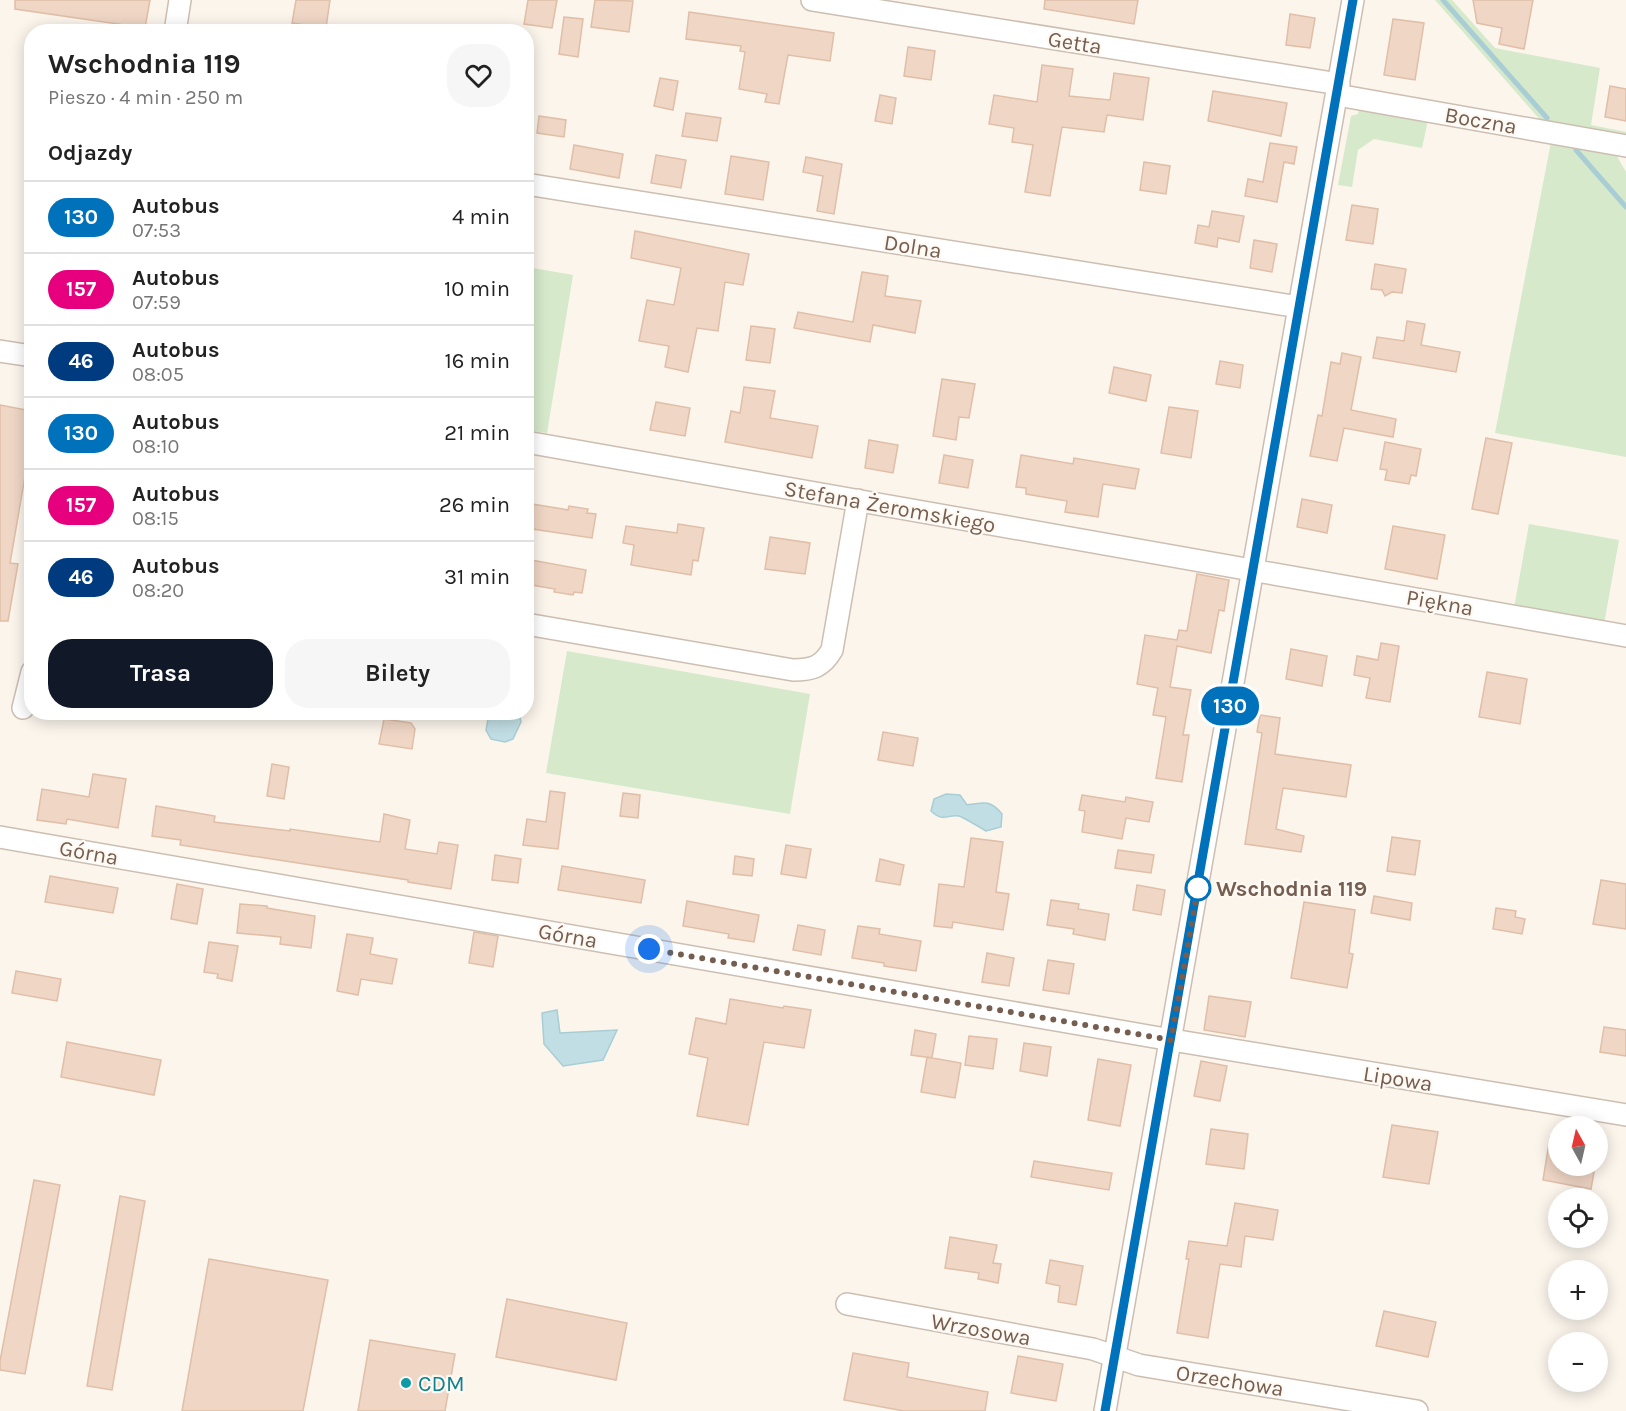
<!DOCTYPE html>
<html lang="pl">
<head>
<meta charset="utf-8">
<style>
	body { margin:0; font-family:Karla,sans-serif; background:#f6f6f6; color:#222; height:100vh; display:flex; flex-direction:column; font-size:22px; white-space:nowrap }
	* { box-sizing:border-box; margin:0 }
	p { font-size:20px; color:#767676 }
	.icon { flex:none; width:33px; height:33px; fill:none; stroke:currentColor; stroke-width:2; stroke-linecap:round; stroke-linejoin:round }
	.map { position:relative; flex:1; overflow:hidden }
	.panel { position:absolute; left:24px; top:24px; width:510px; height:696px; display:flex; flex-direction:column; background:#fff; border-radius:24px; box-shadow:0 3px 15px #0003 }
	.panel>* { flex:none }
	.badge { padding:0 12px; border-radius:20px; font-size:21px; line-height:39px }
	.needle { width:39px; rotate:352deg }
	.tools { position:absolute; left:1548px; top:1116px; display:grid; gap:12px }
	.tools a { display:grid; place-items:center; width:60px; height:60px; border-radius:50%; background:#fff; box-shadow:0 3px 15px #0003; font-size:30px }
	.you { position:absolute; width:30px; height:30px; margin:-15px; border:4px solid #fff; border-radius:50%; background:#1a73e8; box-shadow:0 0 0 9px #1a73e833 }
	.map>.badge { position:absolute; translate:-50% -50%; box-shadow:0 0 0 3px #fff }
	h2 { padding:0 24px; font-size:22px; line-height:54px }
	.round { display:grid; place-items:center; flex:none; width:63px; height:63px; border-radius:24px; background:#f6f6f6 }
	.head { display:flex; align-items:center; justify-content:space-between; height:102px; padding:0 24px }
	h1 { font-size:28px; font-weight:700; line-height:45px }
	.primary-button { display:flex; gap:12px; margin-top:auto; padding:12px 24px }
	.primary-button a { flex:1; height:69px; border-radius:24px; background:#111827; color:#fff; font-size:24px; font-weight:700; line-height:69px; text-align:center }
	.primary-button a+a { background:#f6f6f6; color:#222 }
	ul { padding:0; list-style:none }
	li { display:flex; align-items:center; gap:18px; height:72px; padding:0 24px; border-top:2px solid #e0e0e0 }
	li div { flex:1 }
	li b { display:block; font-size:22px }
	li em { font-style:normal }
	li .badge { min-width:66px; font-weight:700; text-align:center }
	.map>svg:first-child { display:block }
	.green { fill:#d6e9ca }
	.water { fill:#c1dee4; stroke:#a8cdd5; stroke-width:1.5 }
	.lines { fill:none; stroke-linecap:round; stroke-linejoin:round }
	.stream { stroke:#a8cdd5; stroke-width:5 }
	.building { fill:#efd6c5; stroke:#e0bea7; stroke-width:1.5 }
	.minor-casing { stroke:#cdbeb2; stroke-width:24 }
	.minor { stroke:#fff; stroke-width:21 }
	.line-casing { stroke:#fff; stroke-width:14 }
	.line { stroke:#0072bc; stroke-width:9 }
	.walk { stroke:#755e50; stroke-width:6; stroke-dasharray:0 10.8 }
	.stop-dot { fill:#fff; stroke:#0072bc; stroke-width:3 }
	.culture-dot { fill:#0f9aa8; stroke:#fef9f2; stroke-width:2 }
	.labels { text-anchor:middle; stroke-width:4.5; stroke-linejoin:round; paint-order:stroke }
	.street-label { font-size:22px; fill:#755e50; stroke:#fef9f2 }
	.stop-label { font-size:22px; font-weight:bold; fill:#755e50; stroke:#fef9f2; text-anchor:start }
	.culture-label { font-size:22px; fill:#0d838f; stroke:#fef9f2; text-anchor:start }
</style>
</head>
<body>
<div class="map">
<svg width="1626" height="1411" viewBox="0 0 1626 1411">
	<rect width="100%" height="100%" fill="#fbf5ec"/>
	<path class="green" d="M1435,0H1452L1495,48L1600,68L1591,125L1626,132V139L1357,89V87L1542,122Z
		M1359,109L1428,120L1422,148L1374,139L1358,150L1352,187L1338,185L1351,116L1358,114Z
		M1551,142L1614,151L1626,172V457L1495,433Z
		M527,267L573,275L547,433L527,430Z
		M1529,524L1619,540L1604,624L1514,608Z
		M567,651L810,694L790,814L546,773Z"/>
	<path class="water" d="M519,713L521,722L513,739L505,742L491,739L486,730L488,719L494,713Z
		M946,794L960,795L967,805C984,802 991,800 1002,814L1001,827L986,831C981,828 962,817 959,816C947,814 944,823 931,811L934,799Z
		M557,1010L560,1033L617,1030L603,1060L563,1066L544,1044L542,1013Z"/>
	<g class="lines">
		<path class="stream" d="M1443,0L1547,118
			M1576,150L1626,207"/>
	</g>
	<path class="building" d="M15,0H150L145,28L15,9Z
		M296,0H330L326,28L292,23Z
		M528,0H557L552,28L524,24Z
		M595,0L633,1L629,32L591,27Z
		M1045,0H1138L1134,24L1044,9Z
		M1473,0H1533L1524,49L1499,44L1502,28L1477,23Z
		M689,12L834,33L830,61L788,55L779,104L765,102L767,94L739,89L745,52L740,51L741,46L686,39Z
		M1290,14L1315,18L1310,48L1286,45Z
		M564,17L583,19L578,57L559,54Z
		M1393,19L1424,23L1415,80L1384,75Z
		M908,47L935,51L931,80L904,76Z
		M1042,65L1073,69L1069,96L1110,100L1114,73L1149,78L1143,120L1107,115L1104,132L1062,127L1050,196L1025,192L1033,145L1012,142L1014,128L989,124L994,95L1037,102Z
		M660,78L678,81L673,110L654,106Z
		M1610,86L1626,89V121L1605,117Z
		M1213,91L1287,103L1281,136L1208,121Z
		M880,95L896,98L892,124L875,121Z
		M686,113L721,118L717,141L682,136Z
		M539,116L566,120L564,137L537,133Z
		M1270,143L1297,147L1294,164L1284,162L1277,202L1245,196L1248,179L1263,182Z
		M574,145L623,154L619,178L570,169Z
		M656,155L686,160L681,188L651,183Z
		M731,156L769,162L763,200L725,194Z
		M806,157L842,164L834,214L817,211L823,176L803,172Z
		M1144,162L1170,166L1166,194L1140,190Z
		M1352,205L1378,209L1373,244L1346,240Z
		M1212,211L1244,216L1239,242L1218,238L1217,247L1195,243L1198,225L1209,227Z
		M635,231L749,254L743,285L725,282L718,331L697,328L688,372L665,367L669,346L639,341L647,300L674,305L681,268L631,258Z
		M1254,240L1277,244L1272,272L1250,268Z
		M1375,264L1406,269L1402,293L1392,292L1385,296L1382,290L1371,289Z
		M862,272L888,276L885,296L921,301L915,333L873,325L870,342L794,328L798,312L853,322Z
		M1407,321L1425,324L1421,345L1460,352L1456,372L1373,358L1377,337L1404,341Z
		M751,326L775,329L770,363L746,360Z
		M1342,353L1361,357L1351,410L1396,419L1393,437L1344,428L1337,461L1310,456L1318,415L1322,416L1331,362L1340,364Z
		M1220,361L1243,365L1240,388L1216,384Z
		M1114,367L1151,375L1146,401L1109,393Z
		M942,379L975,384L969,418L959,417L956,440L933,436Z
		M744,387L775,391L770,418L818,426L812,458L725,442L731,411L740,413Z
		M656,402L690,408L685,436L650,430Z
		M0,405L32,411V436L10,563L18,564L8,621H0Z
		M1169,407L1198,411L1191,458L1161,453Z
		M1486,438L1512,443L1498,514L1472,509Z
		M869,440L898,445L893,473L865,468Z
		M1385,442L1421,449L1416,476L1411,475L1409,484L1385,480L1387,470L1380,469Z
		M944,455L973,460L968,488L939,483Z
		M1021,455L1073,464L1074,458L1139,469L1135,489L1103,484L1098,517L1065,512L1067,501L1026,494V488L1016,487Z
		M1302,499L1332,505L1327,533L1297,527Z
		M526,503L563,509L568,510L569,506L588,509L587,513L596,514L592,538L526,528Z
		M678,524L704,528L698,561L693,560L691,575L631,565L634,545L623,543L626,526L677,533Z
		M1393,526L1445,535L1437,579L1385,569Z
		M770,537L810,543L805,574L765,569Z
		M526,559L586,570L582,593L574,592L573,595L554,592L555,589L526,584Z
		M1197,574L1229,580L1224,611L1219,610L1211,653L1177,646L1170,687L1191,690L1183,735H1189L1182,782L1156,778L1166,717L1153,715L1158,688L1137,684L1145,635L1177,640L1179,630L1187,631Z
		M1381,643L1399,646L1390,702L1366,698L1370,678L1354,675L1357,656L1378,660Z
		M1291,649L1327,656L1322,686L1286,679Z
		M1487,672L1527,679L1520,724L1479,717Z
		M1260,715L1280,718L1275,754L1351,765L1346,797L1283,788L1276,829L1304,836L1301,852L1245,844L1262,733L1257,732Z
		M384,719L411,723L415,729L412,749L379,744Z
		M883,732L918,738L913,766L878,760Z
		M272,764L289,767L284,799L267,796Z
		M93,774L126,779L118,828L67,819L66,824L37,820L42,789L89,797Z
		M550,791L565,793L558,849L523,845L527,819L546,822Z
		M623,793L640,795L638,818L620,816Z
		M1082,795L1125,802L1126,797L1153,802L1149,822L1126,818L1122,839L1082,832L1085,811L1079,810Z
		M156,806L215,816L214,822L290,831V829L380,842L384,814L410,820L405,849L437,854L439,842L458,845L451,889L408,882V880L180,845L181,840L152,836Z
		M1392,837L1420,841L1415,875L1387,871Z
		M971,838L1003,842L996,892L1009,894L1003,930L953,922L952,928L934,926L939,884L964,887Z
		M786,845L811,849L806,878L781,874Z
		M1118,850L1154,855L1151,873L1115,868Z
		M495,855L521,859L518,883L492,880Z
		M735,856L754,859L752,876L733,874Z
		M880,859L904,865L900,885L876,881Z
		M562,866L645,880L641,903L558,890Z
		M50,876L118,888L113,913L45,902Z
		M1601,880L1626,884V929L1593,924Z
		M177,884L203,889L197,924L171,919Z
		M1137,885L1165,890L1161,915L1133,910Z
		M1374,896L1412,903L1410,920L1371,913Z
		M1051,900L1079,904L1078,909L1109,914L1105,940L1073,934L1074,929L1047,925Z
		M687,901L759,915L754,942L728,938L729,934L683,926Z
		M1304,902L1355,910L1349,953L1353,954L1347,988L1291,978Z
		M240,904L267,906V908L315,916L311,948L280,944L281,937L237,933Z
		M1496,908L1516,911L1515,917L1525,919L1522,934L1493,929Z
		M798,925L825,930L821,955L793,950Z
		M858,926L880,929L879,934L921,941L916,971L884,966V963L852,958Z
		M474,932L498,936L493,967L469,963Z
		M347,934L373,938L370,954L397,959L392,984L361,979L358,995L337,991Z
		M209,942L238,946L232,981L217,978L218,974L204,972Z
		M987,953L1014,958L1009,986L982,982Z
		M1048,960L1074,964L1069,994L1043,990Z
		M16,971L61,979L57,1001L12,993Z
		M1209,996L1251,1002L1245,1037L1204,1030Z
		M730,999L783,1008L784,1006L811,1010L804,1048L764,1042L748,1125L697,1116L708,1058L689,1054L696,1018L726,1024Z
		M1604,1027L1626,1030V1056L1600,1052Z
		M915,1030L936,1034L932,1058L911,1055Z
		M969,1036L997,1039L993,1069L965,1065Z
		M67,1042L161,1060L154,1095L61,1077Z
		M1024,1043L1051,1047L1047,1076L1020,1071Z
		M927,1057L961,1063L955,1098L921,1092Z
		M1098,1059L1131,1065L1120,1126L1088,1120Z
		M1201,1061L1227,1066L1220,1101L1194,1096Z
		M1392,1125L1438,1132L1429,1184L1383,1177Z
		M1211,1129L1248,1134L1244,1169L1206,1164Z
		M1550,1137L1558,1138V1166H1595L1591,1189L1543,1180Z
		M1034,1161L1112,1173L1109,1190L1031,1177Z
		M34,1180L60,1185L25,1374L0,1370V1361Z
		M120,1196L145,1201L112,1390L87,1386Z
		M1235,1203L1278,1210L1273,1240L1245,1236L1241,1267L1220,1264L1208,1338L1177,1333L1189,1259H1186L1189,1241L1227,1246Z
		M950,1237L997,1245L993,1263L1001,1264L998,1283L978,1279L979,1273L945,1268Z
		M209,1259L328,1280L303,1411H182Z
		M1050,1260L1083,1266L1076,1305L1058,1302L1060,1286L1046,1283Z
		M507,1299L627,1323L616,1380L496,1357Z
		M1384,1311L1436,1322L1428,1357L1376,1346Z
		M370,1340L455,1354L445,1411H358Z
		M853,1353L909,1363L907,1377L988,1392L985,1411H904L844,1400Z
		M1018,1356L1063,1364L1056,1401L1011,1393Z"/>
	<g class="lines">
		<g class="minor-casing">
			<path id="minor" d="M812,0L1339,84
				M175,32L180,0
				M1337,95L1626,146
				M526,184L1299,307
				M0,351L32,356
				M526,442L1626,636
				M526,624L793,670C812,670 822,667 832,650L858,500
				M23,708L32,672
				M0,837L1160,1038L1626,1115
				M847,1304L1093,1349L1139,1365L1417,1411
				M1105,1411L1353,0"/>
		</g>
		<use href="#minor" class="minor"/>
	</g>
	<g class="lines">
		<g class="line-casing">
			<path id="line" d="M1105,1411L1353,0"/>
		</g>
		<use href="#line" class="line"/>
		<path class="walk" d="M649,949L1171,1040L1198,888"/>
	</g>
	<circle class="stop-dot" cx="1198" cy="888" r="12"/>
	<circle class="culture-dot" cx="406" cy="1383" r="6"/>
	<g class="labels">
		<g class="street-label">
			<text transform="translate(1075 42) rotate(9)" y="8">Getta</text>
			<text transform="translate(1481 120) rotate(10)" y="8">Boczna</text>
			<text transform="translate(913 246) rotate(9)" y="8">Dolna</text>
			<text transform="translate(890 506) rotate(10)" y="8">Stefana Żeromskiego</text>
			<text transform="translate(1440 602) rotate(10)" y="8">Piękna</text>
			<text transform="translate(89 852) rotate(10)" y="8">Górna</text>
			<text transform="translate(568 935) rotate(10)" y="8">Górna</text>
			<text transform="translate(1398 1078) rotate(9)" y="8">Lipowa</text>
			<text transform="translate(981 1329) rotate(10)" y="8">Wrzosowa</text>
			<text transform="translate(1230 1380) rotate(9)" y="8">Orzechowa</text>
		</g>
		<g class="stop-label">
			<text x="1216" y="896">Wschodnia 119</text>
		</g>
		<g class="culture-label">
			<text x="418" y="1391">CDM</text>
		</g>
	</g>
</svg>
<div class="tools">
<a><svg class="needle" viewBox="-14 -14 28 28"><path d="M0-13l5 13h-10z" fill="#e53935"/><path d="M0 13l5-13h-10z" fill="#767676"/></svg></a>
<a><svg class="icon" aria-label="locate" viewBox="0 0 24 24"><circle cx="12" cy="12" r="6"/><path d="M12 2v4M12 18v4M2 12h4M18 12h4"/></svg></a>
<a>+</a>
<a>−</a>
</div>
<div class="you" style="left:649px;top:949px"></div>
<b class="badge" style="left:1230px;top:706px;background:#0072bc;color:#fff">130</b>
<section class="panel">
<div class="head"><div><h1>Wschodnia 119</h1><p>Pieszo · 4 min · 250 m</p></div><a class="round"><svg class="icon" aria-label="heart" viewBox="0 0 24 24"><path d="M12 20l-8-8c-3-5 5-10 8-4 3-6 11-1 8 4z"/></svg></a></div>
<h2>Odjazdy</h2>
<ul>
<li><span class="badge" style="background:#0072bc;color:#fff">130</span><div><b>Autobus</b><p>07:53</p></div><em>4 min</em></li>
<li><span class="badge" style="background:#e6007e;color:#fff">157</span><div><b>Autobus</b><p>07:59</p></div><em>10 min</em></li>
<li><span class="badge" style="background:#003b80;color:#fff">46</span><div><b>Autobus</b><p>08:05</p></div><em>16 min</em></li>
<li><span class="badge" style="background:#0072bc;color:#fff">130</span><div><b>Autobus</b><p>08:10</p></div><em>21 min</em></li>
<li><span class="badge" style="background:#e6007e;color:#fff">157</span><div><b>Autobus</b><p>08:15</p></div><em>26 min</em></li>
<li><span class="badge" style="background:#003b80;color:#fff">46</span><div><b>Autobus</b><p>08:20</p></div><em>31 min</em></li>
</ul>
<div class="primary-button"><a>Trasa</a><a>Bilety</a></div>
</section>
</div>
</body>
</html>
